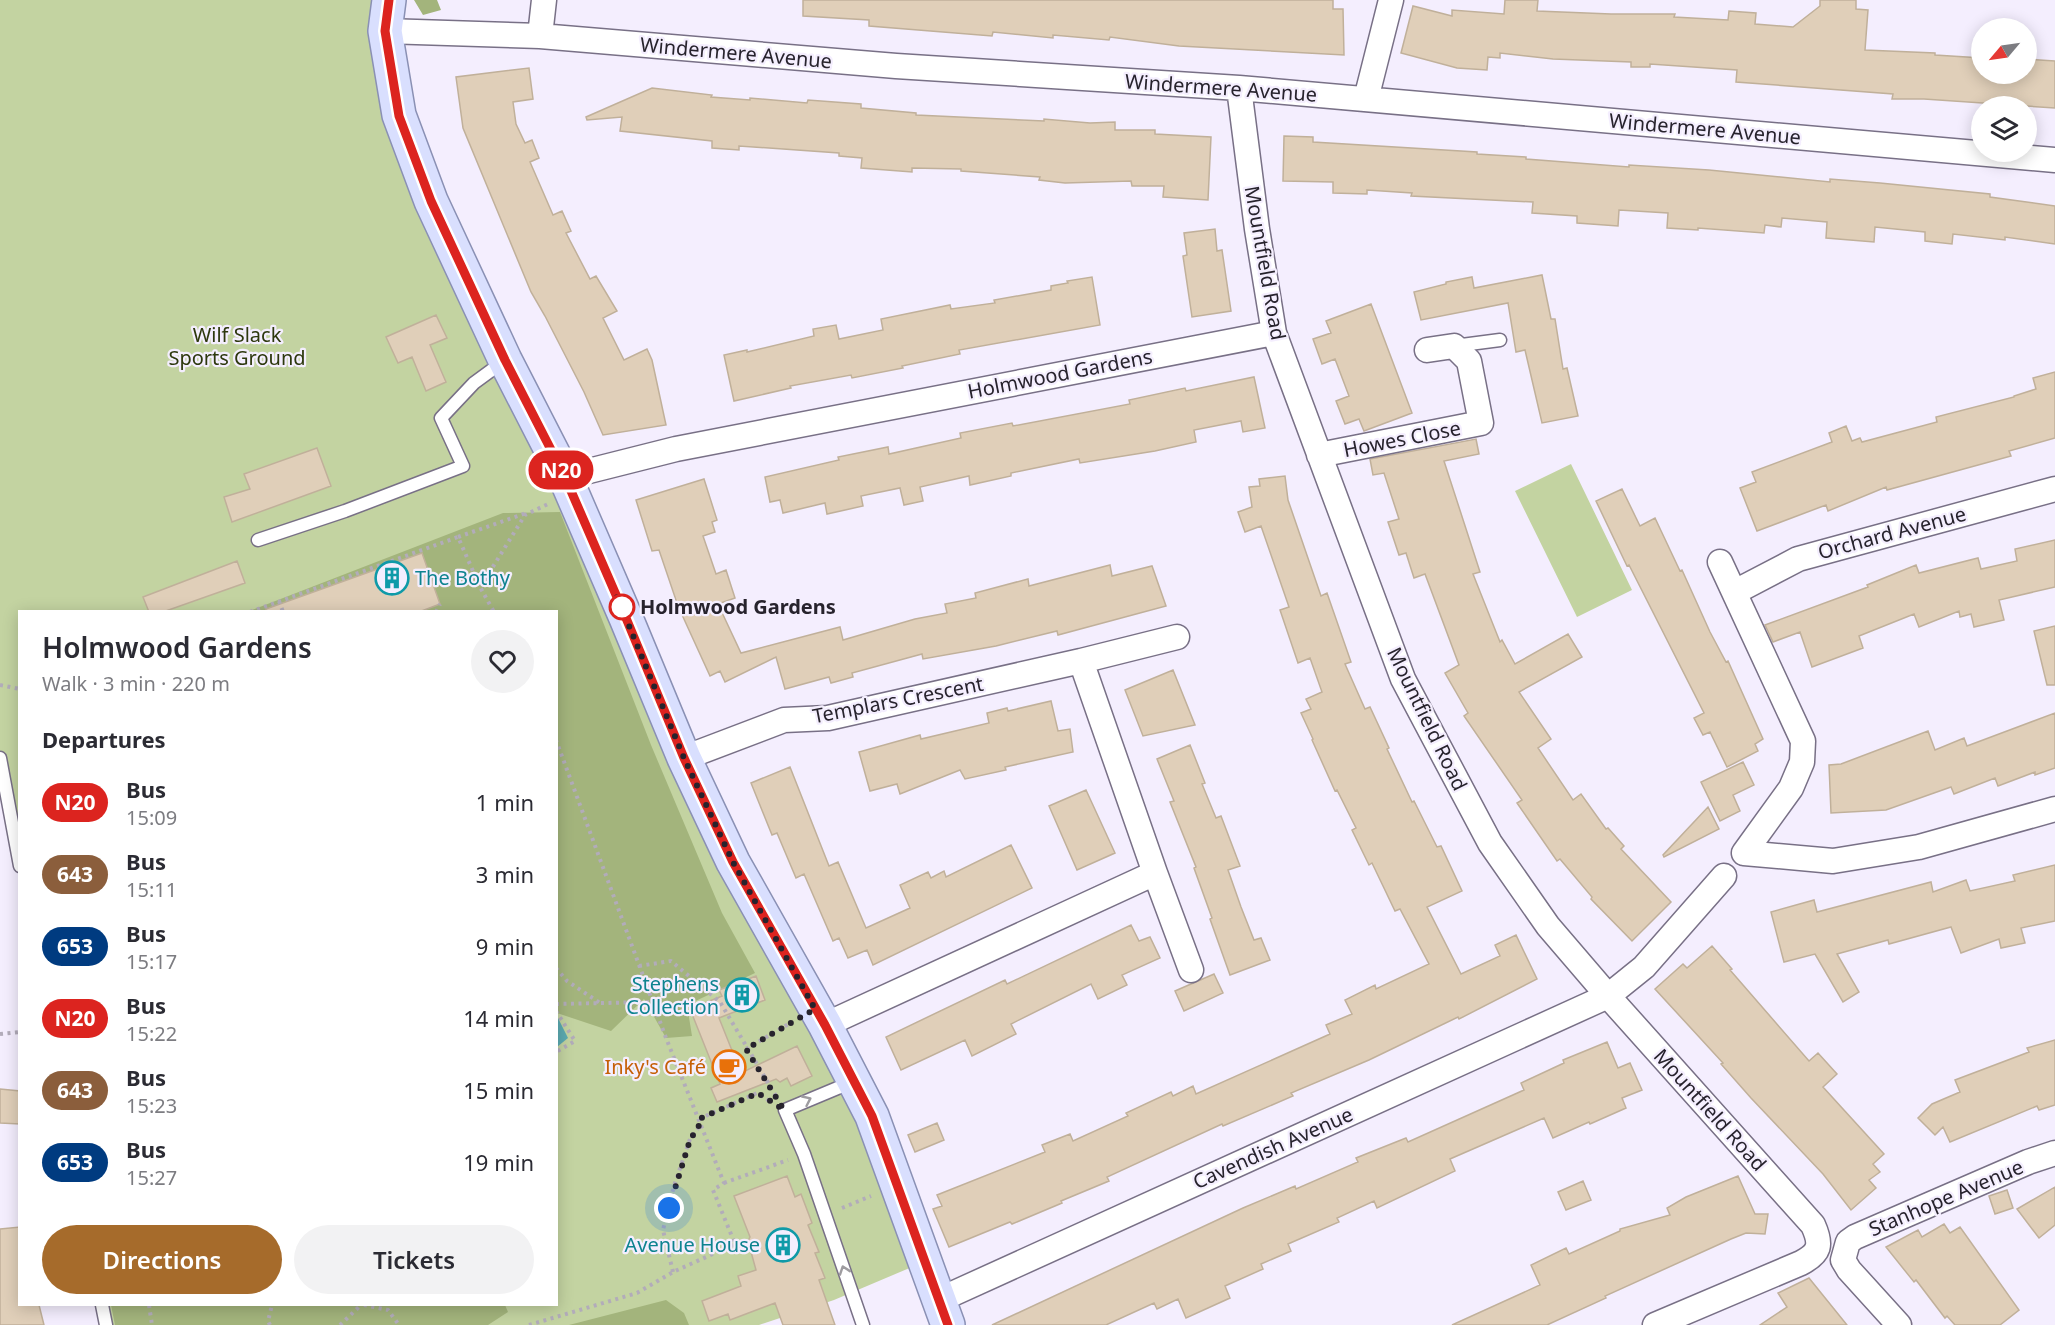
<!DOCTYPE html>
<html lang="en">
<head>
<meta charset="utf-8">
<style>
	body { margin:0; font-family:"Noto Sans",sans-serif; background:#f2f2f3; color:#2b2b33; height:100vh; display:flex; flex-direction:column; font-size:22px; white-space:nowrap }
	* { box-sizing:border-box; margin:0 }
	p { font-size:20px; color:#7c7c81 }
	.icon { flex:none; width:33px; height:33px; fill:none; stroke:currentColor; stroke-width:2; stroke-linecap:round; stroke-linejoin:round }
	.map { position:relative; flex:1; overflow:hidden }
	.drawer { position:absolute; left:18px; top:610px; width:540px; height:696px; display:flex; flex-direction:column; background:#fff; border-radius:0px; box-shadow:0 3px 15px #0003 }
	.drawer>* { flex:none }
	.badge { padding:0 12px; border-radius:20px; font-size:21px; line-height:39px }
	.needle { width:39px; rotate:241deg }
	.controls { position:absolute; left:1971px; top:18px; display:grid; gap:12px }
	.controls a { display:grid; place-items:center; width:66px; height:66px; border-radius:50%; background:#fff; box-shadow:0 3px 15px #0003; font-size:30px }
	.you { position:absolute; width:30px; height:30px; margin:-15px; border:4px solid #fff; border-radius:50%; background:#1a73e8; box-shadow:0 0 0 9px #1a73e833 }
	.map>.badge { position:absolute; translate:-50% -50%; box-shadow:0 0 0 3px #fff }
	h2 { padding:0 24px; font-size:22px; line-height:54px }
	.round { display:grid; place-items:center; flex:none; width:63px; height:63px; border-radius:32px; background:#f2f2f3 }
	.head { display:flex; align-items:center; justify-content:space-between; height:102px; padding:0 24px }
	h1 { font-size:28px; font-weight:600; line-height:45px }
	.button { display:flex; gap:12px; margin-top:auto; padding:12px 24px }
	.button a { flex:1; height:69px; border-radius:36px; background:#a66b2b; color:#fff; font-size:24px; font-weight:600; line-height:69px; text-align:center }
	.button a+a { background:#f2f2f3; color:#2b2b33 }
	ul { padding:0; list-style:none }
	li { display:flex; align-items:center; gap:18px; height:72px; padding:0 24px }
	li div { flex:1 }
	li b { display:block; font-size:22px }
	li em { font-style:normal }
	li .badge { min-width:66px; font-weight:700; text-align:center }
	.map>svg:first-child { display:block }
	.green { fill:#c3d3a1 }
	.forest { fill:#a3b47c }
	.water { fill:#5baab1 }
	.building { fill:#e0cfb9; stroke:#c0b09a; stroke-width:1.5 }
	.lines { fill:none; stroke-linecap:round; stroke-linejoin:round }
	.lane-casing { stroke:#787086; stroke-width:15 }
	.street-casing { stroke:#787086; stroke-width:27 }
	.primary-casing { stroke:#8a90b4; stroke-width:36 }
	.path { stroke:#b2acba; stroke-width:4; stroke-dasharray:3 4.5; stroke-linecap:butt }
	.lane { stroke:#fff; stroke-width:12 }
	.street { stroke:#fff; stroke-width:24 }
	.primary { stroke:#d9dffe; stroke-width:33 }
	.oneway { stroke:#9e9ca0 }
	.line-casing { stroke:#fff; stroke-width:14 }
	.line { stroke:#dc241f; stroke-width:9 }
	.walk { stroke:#27232d; stroke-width:6; stroke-dasharray:0 10.8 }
	.stop-dot { fill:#fff; stroke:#dc241f; stroke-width:3 }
	.labels { text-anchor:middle; stroke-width:4.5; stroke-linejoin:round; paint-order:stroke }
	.street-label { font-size:20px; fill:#27232d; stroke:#f4eefe }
	.park-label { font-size:20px; fill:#2d380d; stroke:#f4eefe }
	.culture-label { font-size:20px; fill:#0d838f; stroke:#f4eefe; text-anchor:end }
	.stop-label { font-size:20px; font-weight:bold; fill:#27232d; stroke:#f4eefe; text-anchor:start }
	.food-label { font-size:20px; fill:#c56008; stroke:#f4eefe; text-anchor:end }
</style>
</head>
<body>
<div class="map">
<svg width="2055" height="1325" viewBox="0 0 2055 1325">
	<rect width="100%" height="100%" fill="#f4eefe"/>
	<path class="green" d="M0,0H389L398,115L825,1025L919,1264L834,1300L759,1325H107L103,1305H556V612H20L19,855L0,750Z
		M1571,464L1632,590L1577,617L1515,491Z"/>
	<path class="forest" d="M414,0H437L441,10L423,15Z
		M560,512L651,745L722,913L755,973L687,1005L692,1036L666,1038L644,999L611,1031L557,1013L556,612H247L503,513Z
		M666,1300L684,1313L689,1325H569Z
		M111,1305H505L508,1312L488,1325H115Z"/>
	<path class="water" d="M557,1016L568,1038L557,1047Z"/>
	<path class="building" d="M803,0H1333V9H1343L1344,55L1179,46L1110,37L1109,40L1053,35V38L993,32L992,36L869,26V20L803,16Z
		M1505,0H1538L1537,11L1611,14H1675L1674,17L1728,20L1729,11L1756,13L1755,24L1793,27L1820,6V0H1856V9L1868,10L1865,50L1935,53V55L1982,58V74H2026V59L2055,61V108L1924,99H1892L1893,94L1736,82L1737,70L1650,64V67H1631V62L1553,59L1500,53V58L1488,57L1487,70L1457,68L1401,53L1413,6L1452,16V10L1504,14Z
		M529,68L533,99L513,102L516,124L525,143L532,140L539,158L530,162L553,215L562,211L571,231L566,233L590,279L596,276L617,311L603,318L624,360L647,349L652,360L666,425L603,435L584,392L545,316L531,292L463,128L456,77Z
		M652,88L712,95L711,97L750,100V98L807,103L808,100L861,104V108L916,113V115L1044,121V119L1090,123L1115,122V130H1155V134L1211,137L1208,200L1163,197L1164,186H1132L1131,181L1065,183L1039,180L1040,177L961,171V169L912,168V172L861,168L862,158L839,156V153L739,146V150L712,148V141L620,131L622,117L587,120L586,117Z
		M1284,136L1313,137V142L1477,152V154L1526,157V159L1629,167V165L1709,170L1830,182V179L1880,183L1990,194V197L2055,206V244L2005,237V240L1953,234L1952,244L1925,241V232L1875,227L1874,242L1826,238L1827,222L1782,218L1781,227L1765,225L1764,233L1698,228V230L1667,228L1668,213L1619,210L1618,226L1577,223V216L1532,213L1533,202L1411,196L1412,193L1367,190V194L1333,193V182L1283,181Z
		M1215,229L1217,251L1222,250L1231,311L1192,317L1183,256L1187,255L1184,233Z
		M1542,275L1551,319H1555L1563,369L1567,368L1578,416L1542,423L1525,350L1516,352L1508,303L1421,320L1414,292L1446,284V282L1472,277L1474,288Z
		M1092,277L1100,325L959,350L960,354L902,366L903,368L852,378L851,375L790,386L791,388L734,401L724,355L747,350V352L814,336L813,329L836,325L839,339L883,330L881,319L950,305L951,309L995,303L994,300L1051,290V286L1068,283L1067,281Z
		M1371,304L1412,413L1364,431L1359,419L1345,424L1336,401L1349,396L1335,359L1322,364L1313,339L1331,333L1326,321Z
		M436,315L447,338L430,345L446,382L426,391L412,357L398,363L386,337Z
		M2055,372V438L2009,451L2011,456L1887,490L1886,487L1828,511L1826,505L1757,531L1740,488L1756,482L1752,472L1832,442L1829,433L1846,426L1852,441L1860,438L1862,442L1937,422L1936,417L2014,397V396L2036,389L2033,378Z
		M1254,377L1265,428L1243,432L1241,421L1194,430L1196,442L1155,451L1080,463L1079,459L1011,473V476L970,485L969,476L920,487L923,501L904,505L900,488L861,496L863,506L827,514L825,503L783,513L780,500L770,502L765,477L839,460L838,457L888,447L889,454L961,438L960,433L1012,423L1013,426L1130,404L1129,400L1185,388L1186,391Z
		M1476,439L1479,454L1444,461L1480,572L1473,574L1500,642L1502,640L1515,664L1568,634L1582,657L1519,692L1551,739L1538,748L1573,800L1581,794L1606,829L1608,828L1624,846L1621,849L1671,902L1632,941L1591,899L1592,897L1560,859L1557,861L1517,803L1522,800L1464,716L1468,713L1445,673L1459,665L1425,574L1414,578L1406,553L1399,555L1388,522L1399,519L1384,473L1373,475L1370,459Z
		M317,448L331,486L232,522L224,497L250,489L244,474Z
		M1285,476L1288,500L1321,596L1327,593L1351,662L1345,664L1365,709L1370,707L1389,748L1387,749L1412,802L1414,801L1437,847L1441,846L1462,891L1427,907L1461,974L1500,956L1495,945L1516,935L1537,979L1459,1019L1458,1017L1369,1060L1291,1093L1293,1096L1223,1126L1222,1124L1107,1177L1109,1181L1061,1201L1062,1203L1012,1224L1010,1222L949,1247L933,1209L942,1206L937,1195L1045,1152L1042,1145L1070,1134L1073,1141L1128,1116L1126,1113L1171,1092L1173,1096L1193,1086L1196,1094L1330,1034L1326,1025L1352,1014L1345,1000L1375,985L1376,989L1429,964L1400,909L1395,911L1372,863L1369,865L1352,830L1356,828L1337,790L1335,791L1312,740L1313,739L1301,713L1311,709L1306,699L1322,692L1310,658L1298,663L1280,610L1289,607L1261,526L1245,532L1238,512L1252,507L1249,487L1260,486L1259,479Z
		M704,479L717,520L712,522L715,532L703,536L716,574L726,570L735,598L718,604L741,653L840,627L843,640L915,619L947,613L945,604L976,598L975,593L1028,579L1029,586L1110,565L1112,576L1152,566L1166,606L1058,635L1057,631L996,646L923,659L922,654L852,673L853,677L831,683L829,677L785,689L776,657L725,682L720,671L710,676L678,606L659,550L652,551L636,500Z
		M1622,489L1640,526L1655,518L1680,571L1682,570L1710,632L1726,662L1728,661L1763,739L1755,744L1758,751L1727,767L1710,732L1703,735L1694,718L1704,713L1629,565L1627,566L1596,501Z
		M2055,540V587L1999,600L2004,620L1974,627L1971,614L1960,617L1959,611L1919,627L1914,614L1859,636L1863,648L1812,667L1800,632L1773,642L1765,625L1868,587L1867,585L1916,565L1919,573L1978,558L1981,569L2017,561L2015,549Z
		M422,553L440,604L419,612H266V609Z
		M237,561L245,583L163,612H149L143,597Z
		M2055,626V685H2047L2034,631Z
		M1173,670L1195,725L1143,736L1125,690Z
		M1051,701L1058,731L1070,729L1073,752L1005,767L1006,770L965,779L960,770L900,794L897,784L870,791L859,752L920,735L921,739L989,723L987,713L1007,708L1008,711Z
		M2055,713V768L2035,775V772L1998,786L1995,778L1954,794L1951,787L1886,810L1831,813L1829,765L1841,764L1928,731L1935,750L1964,738L1967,746Z
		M1190,745L1205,783L1202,784L1216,818L1221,816L1240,866L1228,870L1241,907L1254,940L1261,938L1270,960L1230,975L1210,919L1212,918L1194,868L1196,867L1170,802L1174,801L1157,759Z
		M1743,762L1754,785L1733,795L1740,811L1720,821L1701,782Z
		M790,767L829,866L838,862L866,928L910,908L900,885L928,872L931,878L944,871L946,877L1011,845L1032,888L873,965L867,950L848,958L839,938L833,941L804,874L796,878L777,833L772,835L751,783Z
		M1086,790L1115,853L1077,870L1049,806Z
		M1708,807L1719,829L1664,857L1663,855Z
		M2055,865V921L2021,928L2025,943L2001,948L1999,939L1961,953L1951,927L1889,944L1888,940L1837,954L1859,992L1843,1002L1815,954L1784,962L1771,912L1814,900L1817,912L1931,882L1933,892L1966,880L1970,891L2015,881L2013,875Z
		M1131,925L1139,941L1150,937L1160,958L1122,975L1127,985L1098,999L1091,984L1011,1024L1016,1034L972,1056L965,1040L901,1070L886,1037L1005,980L1007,984Z
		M1712,946L1732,969L1730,970L1809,1061L1818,1053L1837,1074L1823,1087L1884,1154L1873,1164L1880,1172L1869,1180L1876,1188L1851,1210L1823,1174L1751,1098L1721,1064L1723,1063L1655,989L1683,964L1687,968Z
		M1214,974L1223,993L1184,1011L1175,991Z
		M756,976L765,1000L719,1018L741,1073L797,1046L812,1076L791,1086L787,1078L780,1082L776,1079L717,1102L711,1088L720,1084L690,1009L722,996L719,990Z
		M2055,1040V1105L2039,1110L2037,1106L1950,1142L1943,1127L1935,1135L1918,1118L1932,1104L1960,1092L1955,1080L2029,1052L2027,1048Z
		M1607,1042L1618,1068L1630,1063L1642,1090L1622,1098L1626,1108L1590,1124L1589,1122L1553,1138L1544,1118L1450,1159L1455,1171L1377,1208L1374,1201L1337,1218L1339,1222L1288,1244L1291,1251L1261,1264L1263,1269L1225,1286L1230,1298L1186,1318L1178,1299L1157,1309L1154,1303L1106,1325H992L1243,1208L1295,1186L1296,1189L1358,1162L1356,1158L1406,1138L1408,1142L1524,1090L1521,1083L1564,1063L1563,1060Z
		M0,1089L20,1091V1124L0,1123Z
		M937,1123L944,1140L915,1152L908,1135Z
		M787,1176L795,1197L801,1194L812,1223L808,1225L819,1252L815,1253L825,1278L819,1280L835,1325H783L775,1303L730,1320L728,1314L709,1321L702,1301L741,1286L738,1276L756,1270L748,1241L750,1237L734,1196Z
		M1738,1176L1755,1214H1768L1765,1234L1746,1233L1731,1239L1605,1296L1606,1298L1547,1325H1452L1540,1285L1531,1265L1566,1248L1569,1254L1620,1231V1229L1670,1215L1667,1208L1686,1197Z
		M1583,1181L1591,1200L1566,1210L1558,1192Z
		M2055,1187V1225L2039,1238L2017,1209Z
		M2007,1190L2013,1208L1995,1214L1989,1196Z
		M1944,1224L1950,1233L1960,1227L2019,1310L2000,1325H1955L1947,1316L1945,1318L1916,1280L1914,1282L1886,1247L1918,1230L1922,1237Z
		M20,1227V1305H39L44,1325H0V1229Z
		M1809,1278L1847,1325H1760L1787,1307L1778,1293Z"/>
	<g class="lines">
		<g class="lane-casing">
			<path id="lane" d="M1454,346L1500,340
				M258,540L345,511L463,466L441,418L474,383L504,361
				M0,758L20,866
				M852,1082L785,1110L804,1154L863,1325
				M102,1305L106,1325"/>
		</g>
		<g class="street-casing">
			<path id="street" d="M385,31L540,36L896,66L1239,88L2055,160
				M540,36L544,0
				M1239,88L1257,229L1274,333L1403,679L1490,843L1548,926L1608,996L1813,1225C1822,1245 1820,1253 1801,1263L1655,1325
				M1366,99L1391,0
				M1319,455L1481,423L1469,361L1454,346L1427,350
				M565,477L676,449L1274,333
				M1720,562L1803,741L1802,762L1791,788L1744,853
				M1735,592L1798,559L2055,489
				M684,758L784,720L828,718L1081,661
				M1744,853L1833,861L1919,847L2055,809
				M1155,873L1191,970
				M825,1025L1155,873L1081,661L1177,637
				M939,1300L1608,996L1644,967L1724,876
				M1899,1325L1849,1270L1843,1260L1848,1242L1855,1237L2028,1162L2055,1153"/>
		</g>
		<g class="primary-casing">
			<path id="primary" d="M389,0L385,31L399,115L431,201L505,360L565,477L626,618L684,758L733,862L825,1025L872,1116L948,1325"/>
		</g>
		<path class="path" d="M458,537L526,513
			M481,586L525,515L548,504
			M279,601L283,612
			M250,612L458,537L480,587L494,612
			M436,612L440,604
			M0,685L20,689
			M639,966L671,961L720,1002L776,1096
			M556,968L567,981L600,1003
			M556,1004L652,1002
			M556,1011L575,1041L556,1052
			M0,1034L20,1032
			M746,1049L792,1022
			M699,1119L757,1093L771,1102
			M724,1183L788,1160
			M842,1208L871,1196
			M673,1272L663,1230L674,1186L690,1139L701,1124
			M149,1305L152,1325
			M364,1305L388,1310L399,1325
			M270,1325L268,1321L272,1305
			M340,1325L361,1305
			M529,1325L637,1293L673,1272L735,1244L713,1190L724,1183L666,1038L556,740"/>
		<use href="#lane" class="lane"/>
		<use href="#street" class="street"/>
		<use href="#primary" class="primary"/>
	</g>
	<defs><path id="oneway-chevron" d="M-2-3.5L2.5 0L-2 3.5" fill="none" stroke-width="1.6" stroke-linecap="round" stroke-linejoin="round" transform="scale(1.5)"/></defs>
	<g class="oneway">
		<use href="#oneway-chevron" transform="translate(807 1100) rotate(-25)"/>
		<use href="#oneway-chevron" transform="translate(844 1270) rotate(-109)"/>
	</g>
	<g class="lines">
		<g class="line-casing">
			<path id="line" d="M389,0L385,31L399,116L431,201L505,360L565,477L626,618L684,758L733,862L825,1025L872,1116L948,1325"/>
		</g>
		<use href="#line" class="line"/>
		<path class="walk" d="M622,607L617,597L684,758L733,862L815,1009L746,1049L784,1110L758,1093L699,1119L700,1124L690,1140L669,1208"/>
	</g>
	<defs>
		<g id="building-ring" transform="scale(1.725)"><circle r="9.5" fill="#f4eefe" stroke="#0f9aa8" stroke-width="1.5"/><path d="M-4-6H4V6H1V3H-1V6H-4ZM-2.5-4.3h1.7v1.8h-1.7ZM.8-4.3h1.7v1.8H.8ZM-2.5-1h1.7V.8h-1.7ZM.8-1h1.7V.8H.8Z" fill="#0f9aa8"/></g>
		<g id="cafe-ring" transform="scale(1.725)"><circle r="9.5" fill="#f4eefe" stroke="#e8710a" stroke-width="1.5"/><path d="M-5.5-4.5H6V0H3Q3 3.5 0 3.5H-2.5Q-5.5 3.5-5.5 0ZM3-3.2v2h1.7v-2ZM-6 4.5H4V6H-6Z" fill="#e8710a"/></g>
	</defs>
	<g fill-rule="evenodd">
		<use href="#building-ring" x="392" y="578"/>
		<use href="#building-ring" x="742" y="995"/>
		<use href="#cafe-ring" x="729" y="1067"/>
		<use href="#building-ring" x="783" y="1245"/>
	</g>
	<circle class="stop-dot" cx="622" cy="607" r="12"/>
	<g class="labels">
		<g class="street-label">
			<text transform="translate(736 53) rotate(5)" y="7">Windermere Avenue</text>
			<text transform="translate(1221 88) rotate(4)" y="7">Windermere Avenue</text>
			<text transform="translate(1705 129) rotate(5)" y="7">Windermere Avenue</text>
			<text transform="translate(1265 263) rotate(80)" y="7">Mountfield Road</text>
			<text transform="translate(1060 374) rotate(-11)" y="7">Holmwood Gardens</text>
			<text transform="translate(1402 439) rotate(-11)" y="7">Howes Close</text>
			<text transform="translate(1892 533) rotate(-15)" y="7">Orchard Avenue</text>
			<text transform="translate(898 700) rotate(-11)" y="7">Templars Crescent</text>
			<text transform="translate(1427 719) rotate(64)" y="7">Mountfield Road</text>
			<text transform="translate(1710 1110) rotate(48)" y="7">Mountfield Road</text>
			<text transform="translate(1273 1148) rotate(-24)" y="7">Cavendish Avenue</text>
			<text transform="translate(1946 1198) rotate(-23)" y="7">Stanhope Avenue</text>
		</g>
		<g class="park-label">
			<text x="237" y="342">Wilf Slack<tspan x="237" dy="23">Sports Ground</tspan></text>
		</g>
		<g class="culture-label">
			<text x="415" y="585" text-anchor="start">The Bothy</text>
			<text x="719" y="991">Stephens<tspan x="719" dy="23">Collection</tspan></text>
			<text x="760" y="1252">Avenue House</text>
		</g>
		<g class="stop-label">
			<text x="640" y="614">Holmwood Gardens</text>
		</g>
		<g class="food-label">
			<text x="706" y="1074">Inky's Café</text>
		</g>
	</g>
</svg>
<div class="controls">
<a><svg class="needle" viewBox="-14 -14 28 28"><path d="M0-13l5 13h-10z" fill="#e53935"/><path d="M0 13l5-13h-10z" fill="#7c7c81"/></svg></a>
<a><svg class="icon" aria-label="layers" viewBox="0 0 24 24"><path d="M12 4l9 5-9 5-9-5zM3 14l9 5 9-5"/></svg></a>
</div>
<div class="you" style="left:669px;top:1208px"></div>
<b class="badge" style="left:561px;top:470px;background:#dc241f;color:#fff">N20</b>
<section class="drawer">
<div class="head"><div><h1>Holmwood Gardens</h1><p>Walk · 3 min · 220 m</p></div><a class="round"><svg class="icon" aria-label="heart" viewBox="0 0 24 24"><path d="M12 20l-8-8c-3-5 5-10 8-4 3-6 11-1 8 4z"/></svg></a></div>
<h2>Departures</h2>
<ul>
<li><span class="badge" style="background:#dc241f;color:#fff">N20</span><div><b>Bus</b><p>15:09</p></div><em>1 min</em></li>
<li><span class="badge" style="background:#8b5e3c;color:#fff">643</span><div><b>Bus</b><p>15:11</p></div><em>3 min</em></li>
<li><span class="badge" style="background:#003b80;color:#fff">653</span><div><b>Bus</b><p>15:17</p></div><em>9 min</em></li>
<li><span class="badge" style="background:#dc241f;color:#fff">N20</span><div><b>Bus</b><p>15:22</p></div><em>14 min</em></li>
<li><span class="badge" style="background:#8b5e3c;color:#fff">643</span><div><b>Bus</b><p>15:23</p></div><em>15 min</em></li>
<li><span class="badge" style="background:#003b80;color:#fff">653</span><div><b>Bus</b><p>15:27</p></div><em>19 min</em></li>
</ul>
<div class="button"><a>Directions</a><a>Tickets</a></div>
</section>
</div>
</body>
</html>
